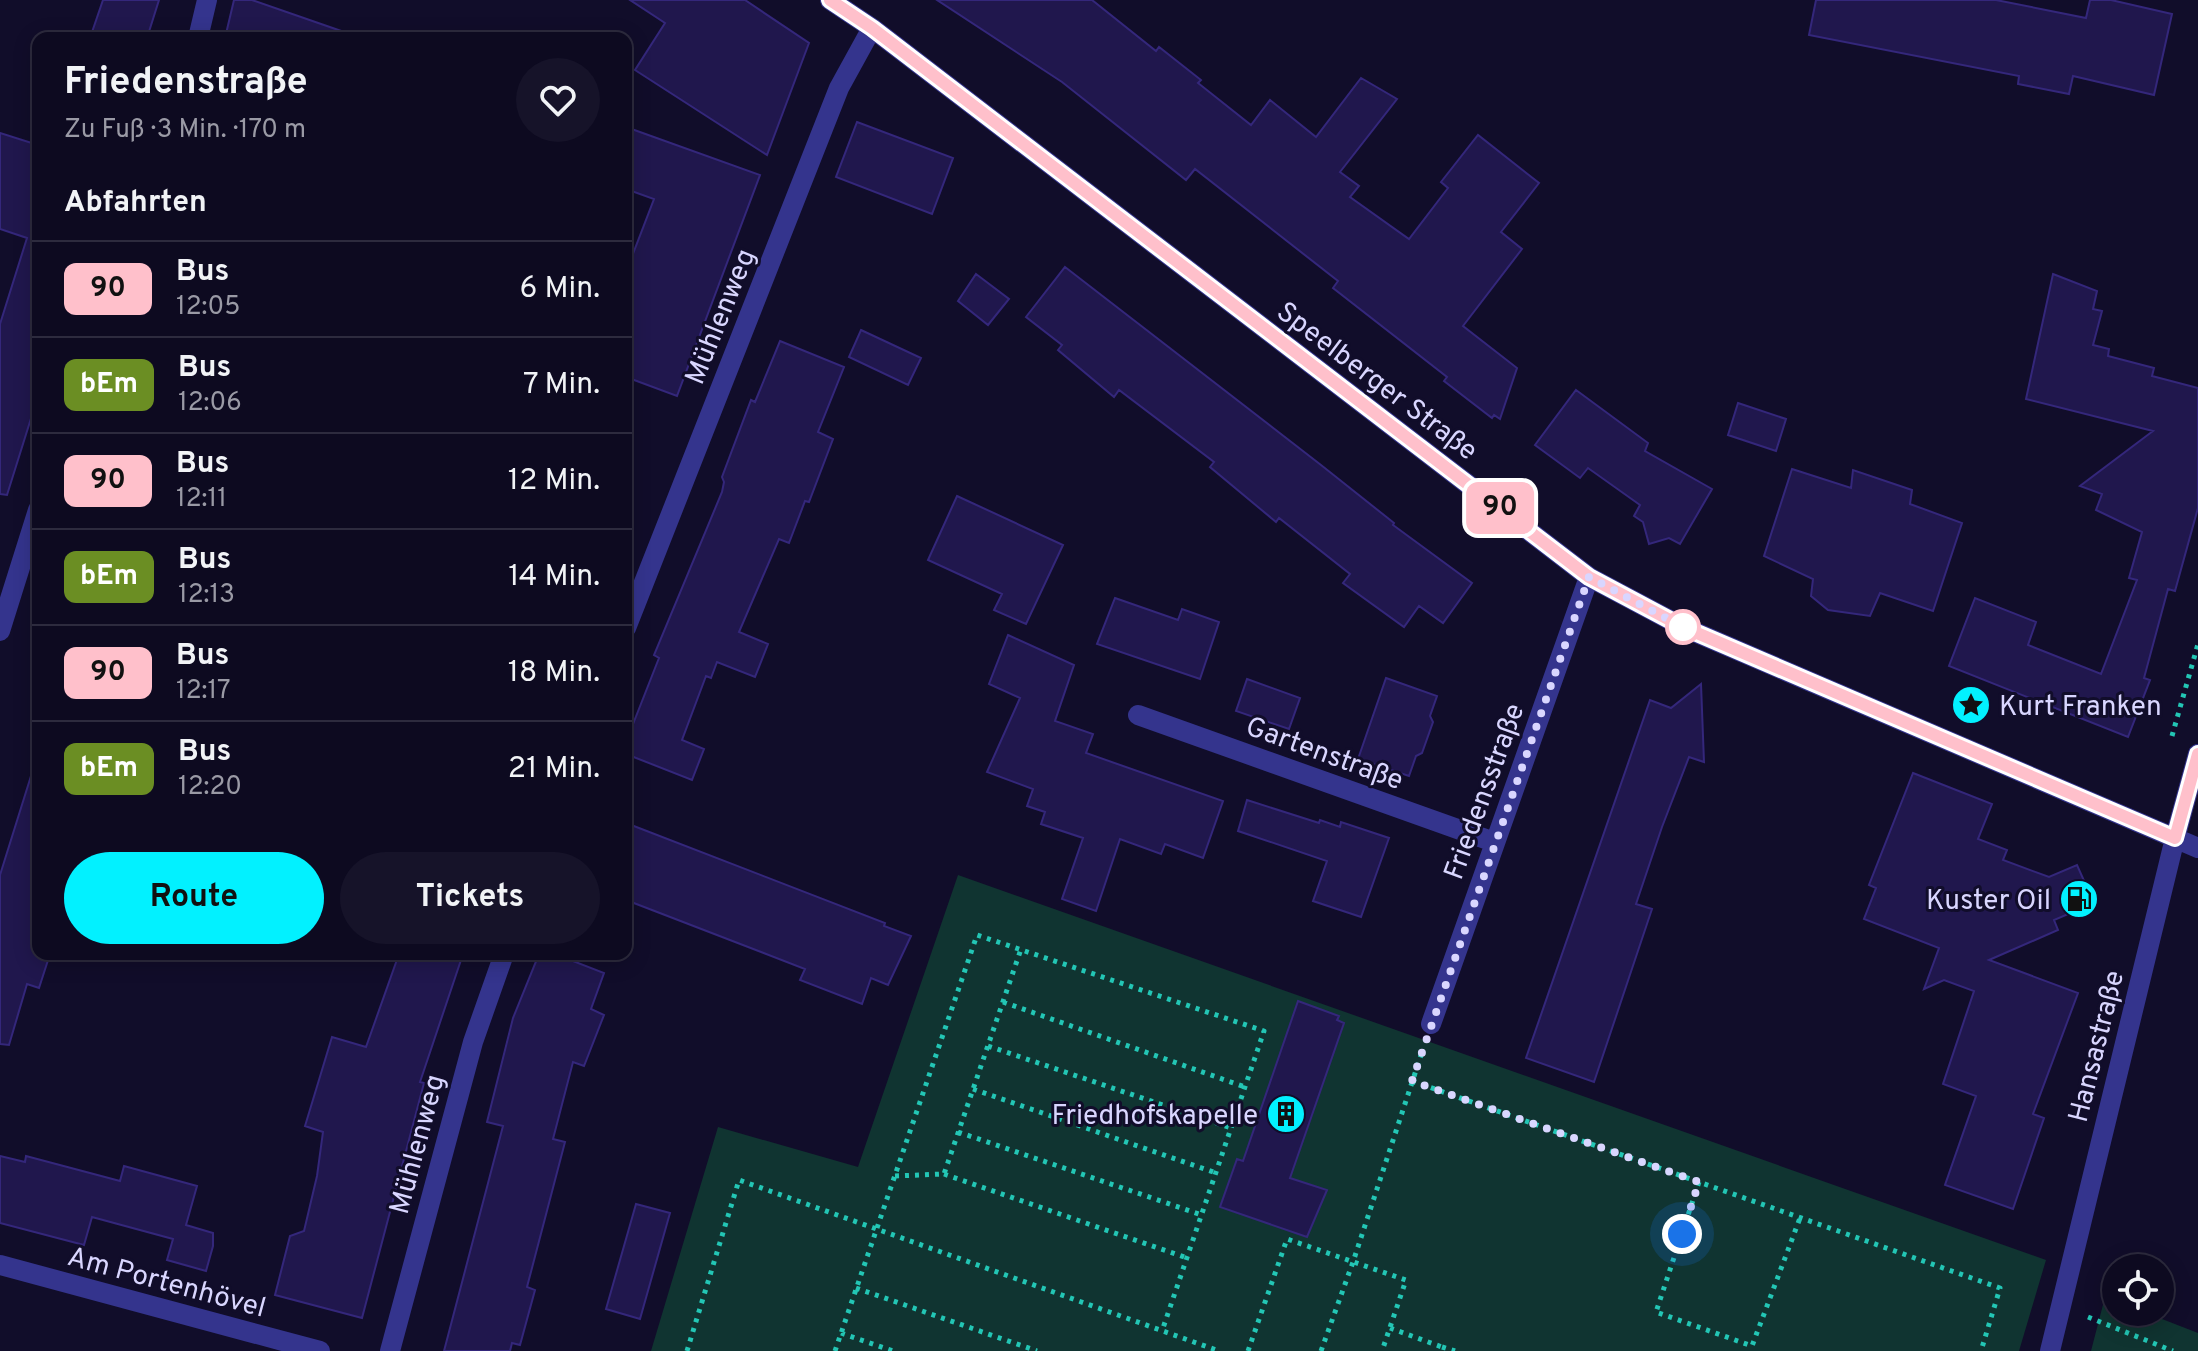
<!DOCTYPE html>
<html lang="de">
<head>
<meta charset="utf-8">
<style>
	body { margin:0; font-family:Overpass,sans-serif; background:#161329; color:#f1f3f6; height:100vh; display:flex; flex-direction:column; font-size:30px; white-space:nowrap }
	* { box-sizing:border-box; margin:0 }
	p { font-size:26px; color:#9a9aa5 }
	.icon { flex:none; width:44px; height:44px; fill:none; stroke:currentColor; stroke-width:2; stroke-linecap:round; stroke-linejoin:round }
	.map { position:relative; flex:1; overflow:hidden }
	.details { position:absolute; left:32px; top:32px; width:600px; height:928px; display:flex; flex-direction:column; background:#0d0a20; border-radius:16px; box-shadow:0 4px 20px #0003,0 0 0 2px #2d2b3e }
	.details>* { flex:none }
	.badge { padding:0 16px; border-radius:12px; font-size:28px; line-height:52px }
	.controls { position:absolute; left:2102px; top:1254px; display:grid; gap:16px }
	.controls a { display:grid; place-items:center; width:72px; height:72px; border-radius:50%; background:#0d0a20; box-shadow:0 4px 20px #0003,0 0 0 2px #2d2b3e; font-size:40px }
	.you { position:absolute; width:40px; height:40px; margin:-20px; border:6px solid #fff; border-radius:50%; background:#1a73e8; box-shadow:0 0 0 12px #1a73e833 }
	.map>.badge { position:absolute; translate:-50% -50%; box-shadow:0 0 0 4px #fff }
	h2 { padding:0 32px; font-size:30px; line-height:72px }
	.round { display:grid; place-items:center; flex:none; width:84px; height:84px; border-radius:42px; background:#161329 }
	.headline { display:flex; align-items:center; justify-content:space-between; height:136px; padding:0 32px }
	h1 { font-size:38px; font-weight:700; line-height:60px }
	.action { display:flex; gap:16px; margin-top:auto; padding:16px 32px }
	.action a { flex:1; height:92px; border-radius:48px; background:#02f1ff; color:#111; font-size:32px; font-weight:700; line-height:92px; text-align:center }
	.action a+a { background:#161329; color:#f1f3f6 }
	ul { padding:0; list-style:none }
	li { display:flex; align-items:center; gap:24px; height:96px; padding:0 32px; border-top:2px solid #2d2b3e }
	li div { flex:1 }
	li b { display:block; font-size:30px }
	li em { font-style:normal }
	li .badge { min-width:88px; font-weight:700; text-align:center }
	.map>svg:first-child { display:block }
	.green { fill:#103431 }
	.building { fill:#20174d; stroke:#34277b; stroke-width:2 }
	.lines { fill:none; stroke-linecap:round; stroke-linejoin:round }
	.path { stroke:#23c6b5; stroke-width:5; stroke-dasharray:4 6; stroke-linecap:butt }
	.street { stroke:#34348d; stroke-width:20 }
	.line-casing { stroke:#fff; stroke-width:18 }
	.line { stroke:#ffc0cb; stroke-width:12 }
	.walk { stroke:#d9d6ff; stroke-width:8; stroke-dasharray:0 14.4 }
	.stop-dot { fill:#fff; stroke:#ffc0cb; stroke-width:4 }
	.labels { text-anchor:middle; stroke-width:6; stroke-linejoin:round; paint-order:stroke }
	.street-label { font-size:28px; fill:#d9d6ff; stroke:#110d2a }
	.poi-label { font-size:28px; fill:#d9d6ff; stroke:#110d2a; text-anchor:end }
</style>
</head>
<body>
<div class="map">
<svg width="2198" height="1351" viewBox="0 0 2198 1351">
	<rect width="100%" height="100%" fill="#110d2a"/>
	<path class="green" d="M958,875L2046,1260L2019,1351H651L718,1127L858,1167Z
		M2105,1297L2116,1302V1312H2144L2198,1333V1351H2091Z"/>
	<path class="building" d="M103,0H159L147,38H90Z
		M234,0H252L347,33L346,38H225Z
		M630,0H745L809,43L767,155L635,70L665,23Z
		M937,0H1092L1156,51L1159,47L1201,80L1198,83L1251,125L1270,100L1316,137L1361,78L1397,99L1340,172L1359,186L1350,197L1409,239L1448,188L1441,182L1478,135L1539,183L1501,232L1522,249L1463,326L1517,368L1500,419L1494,415L1492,418L1444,381L1447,377L1333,288L1338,281L1195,169L1186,180L1062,82Z
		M1816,0H1996L2086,18L2090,0H2111L2172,14L2154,95L2073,76L2069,94L2018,84L2019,76L1809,35Z
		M857,122L953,158L932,214L836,177Z
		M626,127L760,175L677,396L626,377V272L654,199L626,189Z
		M0,133L38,145V396L7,495L0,494V324L27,238L0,229Z
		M1065,267L1321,465L1394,523L1393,525L1472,583L1443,623L1419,606L1404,627L1343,583L1350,574L1279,518L1276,522L1210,467L1214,462L1119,390L1114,397L1058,350L1062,345L1026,317Z
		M976,274L1009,299L988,325L958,301Z
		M2053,274L2097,291L2093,309L2102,311L2093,345L2109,349L2108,356L2154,368L2152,376L2198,388V508L2175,591L2168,589L2144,678L2150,680L2128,737L1949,666L1975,598L2036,622L2028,645L2101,674L2137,580L2129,578L2142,532L2096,510L2102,494L2080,486L2153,431L2026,399Z
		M861,330L921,358L908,385L849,357Z
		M780,341L844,367L818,432L833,439L809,502L805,501L789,543L779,539L739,632L768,644L755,677L717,662L711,678L706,676L682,740L704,749L692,780L626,754V742L659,658L654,655L722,492L724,482L722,477L751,400L755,402Z
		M1576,390L1648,443L1645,451L1712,489L1680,544L1669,538L1649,544L1643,522L1634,516L1640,505L1588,468L1580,478L1535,445Z
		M1738,403L1786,419L1776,451L1728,435Z
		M1792,469L1851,488L1853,470L1912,490L1910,504L1962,523L1933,611L1880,593L1870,616L1828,610L1811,596L1813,579L1764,556Z
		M957,496L1063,545L1026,624L994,610L1002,594L928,560Z
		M1115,598L1178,620L1182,609L1219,622L1200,679L1097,644Z
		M1008,635L1074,665L1055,721L1093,734L1086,753L1223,801L1203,858L1165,844L1161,854L1120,839L1096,911L1062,899L1083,838L1041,824L1045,812L1027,806L1033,789L987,772L1020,698L989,684Z
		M1386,678L1437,696L1430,716L1433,722L1422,753L1416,756L1409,776L1358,759Z
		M1247,679L1300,698L1289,729L1236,711Z
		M1701,684L1704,762L1689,757L1662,827L1636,904L1652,909L1594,1082L1526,1058L1650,700L1671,708Z
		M1913,773L1992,804L1978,839L2007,850L2003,860L2049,877L2077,865L2094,903L2054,920L2058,930L1989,960L2078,993L2033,1114L2044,1118L2013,1209L1945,1185L1976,1096L1943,1084L1974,991L1944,980L1924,989L1939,948L1864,919L1876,888L1869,885Z
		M31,776L38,778V954H50L39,988L27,984L9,1045L0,1044V875Z
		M1247,800L1319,823L1320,820L1340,827L1341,822L1389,838L1361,917L1313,901L1327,861L1238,831Z
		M626,823L885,923L884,926L911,936L888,985L871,978L862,1004L800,980L805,969L626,900Z
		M399,954H463L420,1082L424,1083L362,1318L275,1295L290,1236L304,1231L317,1176L323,1132L305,1126L332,1037L366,1047Z
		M539,954H555L604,973L591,1009L604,1015L584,1066L573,1062L553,1139L565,1142L527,1287L535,1290L520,1345L512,1343L510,1351H444L503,1126L487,1122L513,1018Z
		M1298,1001L1339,1016L1337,1020L1344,1023L1290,1178L1327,1190L1307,1237L1220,1207L1237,1159L1243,1161Z
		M0,1156L25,1162L26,1156L120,1181L124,1166L197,1186L186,1225L213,1233V1246L206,1271L167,1260L173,1239L92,1217L84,1245L0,1223Z
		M636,1204L670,1213L640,1319L606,1309Z"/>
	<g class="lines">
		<path class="path" d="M2172,736L2198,644
			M1003,1002L1245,1087
			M988,1046L1231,1128
			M1412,1081L2000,1288L1981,1351
			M973,1089L1216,1173
			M958,1132L1202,1215
			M944,1174L1187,1258
			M895,1176L944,1174L1021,949
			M1699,1182L1656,1312L1752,1346L1800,1218
			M856,1288L1037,1351
			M2088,1317L2173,1351
			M1390,1328L1442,1347L1441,1351
			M841,1333L893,1351
			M1442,1347L1455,1351
			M687,1351L739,1180L1219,1351
			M835,1351L977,935L1264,1031L1162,1331
			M1248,1351L1287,1239L1406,1280L1382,1351
			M1321,1351L1353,1262L1423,1049"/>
		<path class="street" d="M830,0L872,28L1589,577L1683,627L2198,848
			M198,38L207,0
			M626,628L839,88L872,28
			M0,631L38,510
			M1138,715L1494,842
			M1431,1024L1589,577
			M0,1265L320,1351
			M390,1351L473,1042L504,954
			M2050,1351L2175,838L2198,754"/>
	</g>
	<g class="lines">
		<g class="line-casing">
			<path id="line" d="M830,0L872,28L1589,577L1683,627L2175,838L2198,754"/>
		</g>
		<use href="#line" class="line"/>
		<path class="walk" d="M1682,1234L1699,1182L1412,1081L1589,577L1683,627"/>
	</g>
	<defs>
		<g id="sight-disc" transform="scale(2)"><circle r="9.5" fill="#02f1ff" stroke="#110d2a"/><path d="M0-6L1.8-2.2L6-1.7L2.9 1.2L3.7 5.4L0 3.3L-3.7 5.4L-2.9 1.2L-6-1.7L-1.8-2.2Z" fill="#111"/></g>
		<g id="fuel-disc" transform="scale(2)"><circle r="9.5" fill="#02f1ff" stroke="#110d2a"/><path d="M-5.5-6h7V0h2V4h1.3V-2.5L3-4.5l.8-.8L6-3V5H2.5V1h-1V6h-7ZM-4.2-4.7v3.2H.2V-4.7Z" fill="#111"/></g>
		<g id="building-disc" transform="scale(2)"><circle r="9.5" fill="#02f1ff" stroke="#110d2a"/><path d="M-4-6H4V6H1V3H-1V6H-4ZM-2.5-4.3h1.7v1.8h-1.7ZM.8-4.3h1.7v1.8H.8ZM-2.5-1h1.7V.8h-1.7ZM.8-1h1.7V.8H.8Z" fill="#111"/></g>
	</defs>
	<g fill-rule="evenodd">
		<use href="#sight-disc" x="1971" y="705"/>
		<use href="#fuel-disc" x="2079" y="899"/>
		<use href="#building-disc" x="1286" y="1114"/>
	</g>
	<circle class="stop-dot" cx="1683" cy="627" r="16"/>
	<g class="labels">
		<g class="street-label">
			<text transform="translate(719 316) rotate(-68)" y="10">Mühlenweg</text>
			<text transform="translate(1378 380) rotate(37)" y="10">Speelberger Straße</text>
			<text transform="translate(1325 752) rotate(20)" y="10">Gartenstraße</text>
			<text transform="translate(1483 791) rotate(-70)" y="10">Friedensstraße</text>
			<text transform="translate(2095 1046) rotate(-76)" y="10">Hansastraße</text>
			<text transform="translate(416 1144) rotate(-75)" y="10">Mühlenweg</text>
			<text transform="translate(167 1281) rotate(15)" y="10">Am Portenhövel</text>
		</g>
		<g class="poi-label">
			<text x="1999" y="715" text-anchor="start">Kurt Franken</text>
			<text x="2051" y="909">Kuster Oil</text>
			<text x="1258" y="1124">Friedhofskapelle</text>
		</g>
	</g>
</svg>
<div class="controls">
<a><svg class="icon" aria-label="locate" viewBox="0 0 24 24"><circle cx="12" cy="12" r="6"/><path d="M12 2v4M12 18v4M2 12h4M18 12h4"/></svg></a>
</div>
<div class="you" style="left:1682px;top:1234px"></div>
<b class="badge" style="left:1500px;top:508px;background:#ffc0cb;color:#111">90</b>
<section class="details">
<div class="headline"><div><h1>Friedenstraße</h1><p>Zu Fuß · 3 Min. · 170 m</p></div><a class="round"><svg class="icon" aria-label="heart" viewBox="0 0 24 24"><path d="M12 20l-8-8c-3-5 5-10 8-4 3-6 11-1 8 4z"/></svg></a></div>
<h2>Abfahrten</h2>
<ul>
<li><span class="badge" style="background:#ffc0cb;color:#111">90</span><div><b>Bus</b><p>12:05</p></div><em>6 Min.</em></li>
<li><span class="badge" style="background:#6b8e23;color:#fff">bEm</span><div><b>Bus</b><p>12:06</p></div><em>7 Min.</em></li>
<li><span class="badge" style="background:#ffc0cb;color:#111">90</span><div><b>Bus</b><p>12:11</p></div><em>12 Min.</em></li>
<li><span class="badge" style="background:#6b8e23;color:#fff">bEm</span><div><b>Bus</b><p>12:13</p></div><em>14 Min.</em></li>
<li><span class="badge" style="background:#ffc0cb;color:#111">90</span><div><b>Bus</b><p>12:17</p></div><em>18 Min.</em></li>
<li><span class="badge" style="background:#6b8e23;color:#fff">bEm</span><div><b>Bus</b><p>12:20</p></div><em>21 Min.</em></li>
</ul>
<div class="action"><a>Route</a><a>Tickets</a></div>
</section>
</div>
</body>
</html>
